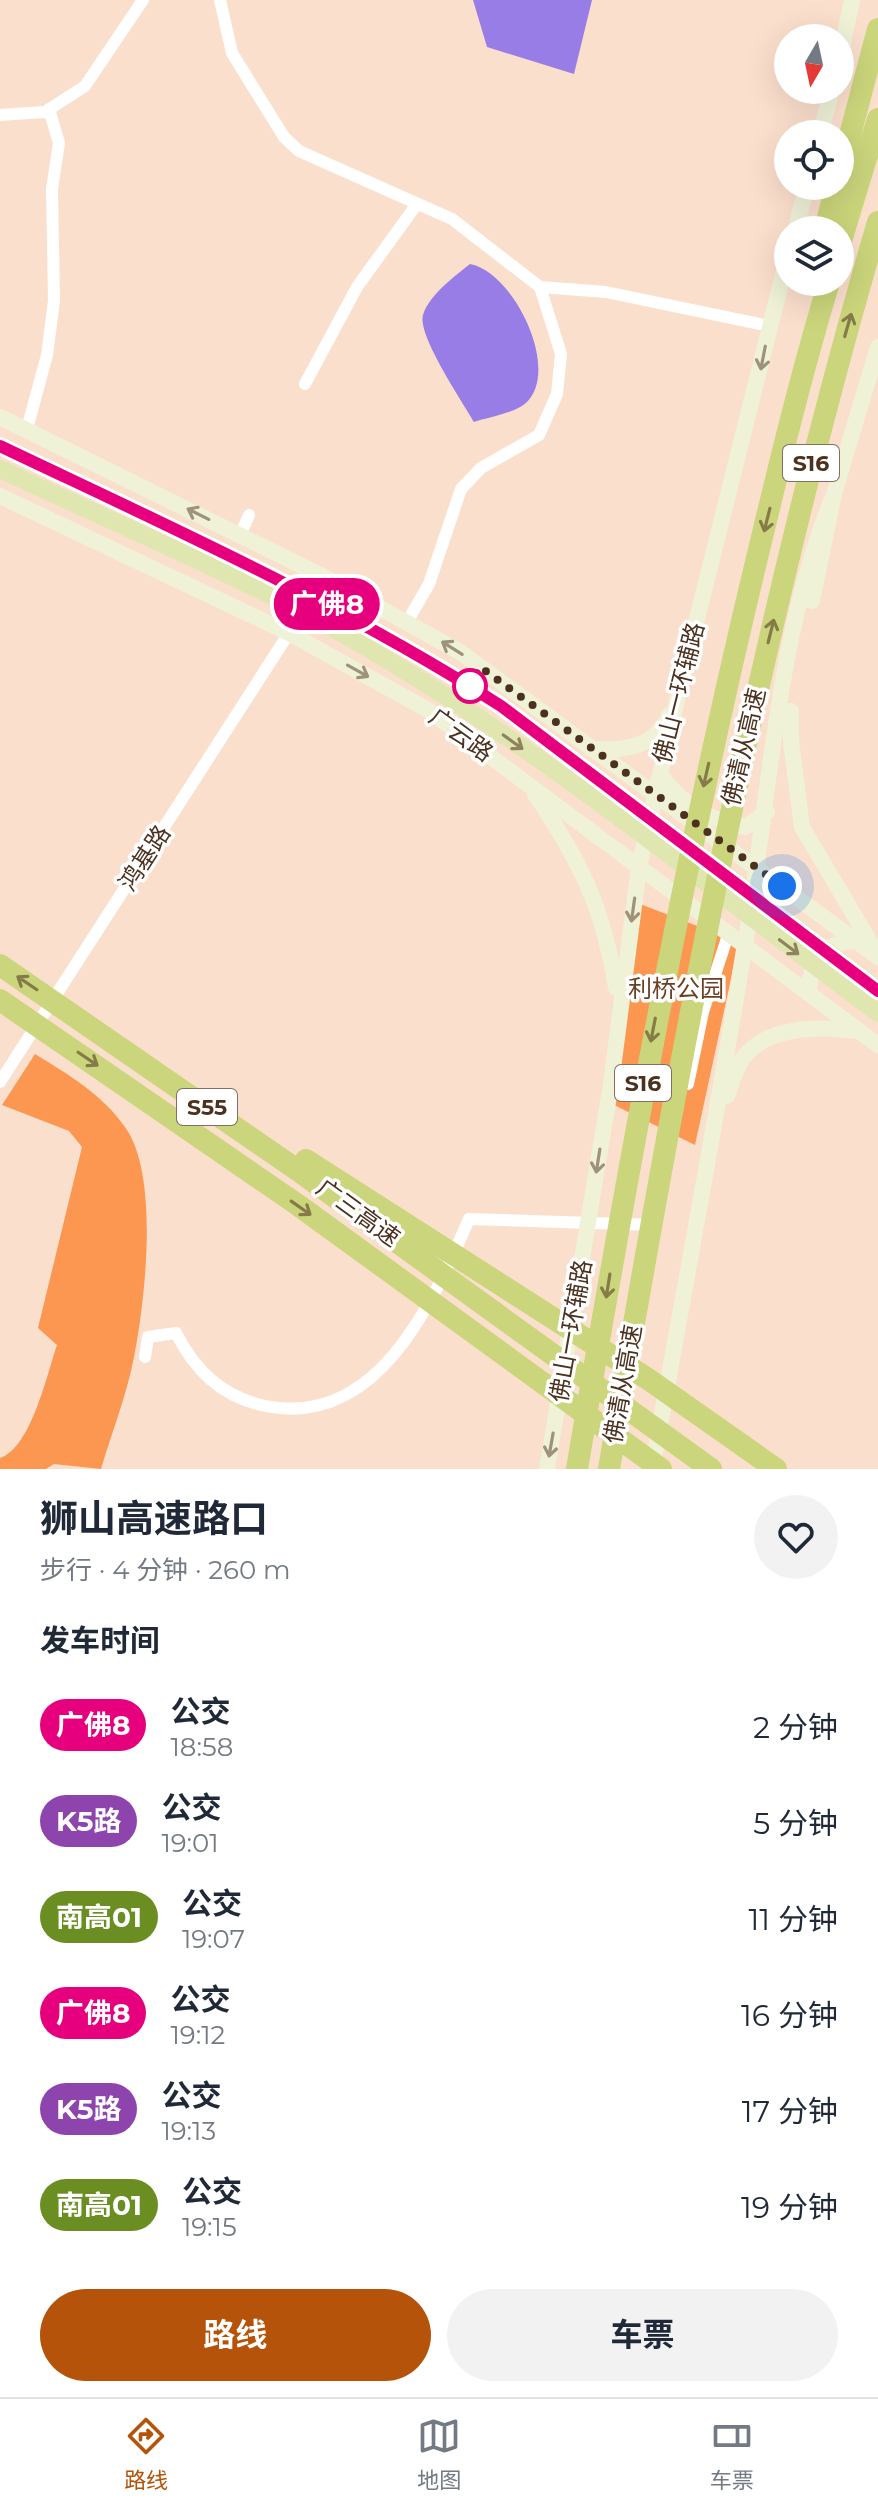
<!DOCTYPE html>
<html lang="zh">
<head>
<meta charset="utf-8">
<style>
	body { margin:0; font-family:Montserrat,"Noto Sans SC",sans-serif; background:#f2f2f3; color:#1f2937; height:100vh; display:flex; flex-direction:column; font-size:30px; white-space:nowrap }
	* { box-sizing:border-box; margin:0 }
	p { font-size:26px; color:#747a83 }
	.icon { flex:none; width:44px; height:44px; fill:none; stroke:currentColor; stroke-width:2; stroke-linecap:round; stroke-linejoin:round }
	.map { position:relative; height:1469px; overflow:hidden }
	.side { display:flex; flex-direction:column; background:#fff; flex:1 }
	.side>* { flex:none }
	.badge { padding:0 16px; border-radius:26px; font-size:28px; line-height:52px }
	.needle { width:52px; rotate:189deg }
	.controls { position:absolute; left:774px; top:24px; display:grid; gap:16px }
	.controls a { display:grid; place-items:center; width:80px; height:80px; border-radius:50%; background:#fff; box-shadow:0 8px 32px #0002; font-size:40px }
	.you { position:absolute; width:40px; height:40px; margin:-20px; border:6px solid #fff; border-radius:50%; background:#1a73e8; box-shadow:0 0 0 12px #1a73e833 }
	.map>.badge { position:absolute; translate:-50% -50%; box-shadow:0 0 0 4px #fff }
	h2 { padding:0 40px; font-size:30px; line-height:72px }
	.round { display:grid; place-items:center; flex:none; width:84px; height:84px; border-radius:42px; background:#f2f2f3 }
	.overview { display:flex; align-items:center; justify-content:space-between; height:136px; padding:0 40px }
	h1 { font-size:38px; font-weight:700; line-height:60px }
	.primary-button { display:flex; gap:16px; margin-top:auto; padding:16px 40px }
	.primary-button a { flex:1; height:92px; border-radius:48px; background:#b45309; color:#fff; font-size:32px; font-weight:700; line-height:92px; text-align:center }
	.primary-button a+a { background:#f2f2f3; color:#1f2937 }
	ul { padding:0; list-style:none }
	li { display:flex; align-items:center; gap:24px; height:96px; padding:0 40px }
	li div { flex:1 }
	li b { display:block; font-size:30px }
	li em { font-style:normal }
	li .badge { min-width:88px; font-weight:700; text-align:center }
	.tabs { display:flex; justify-content:space-around; align-items:center; height:112px; border-top:2px solid #e0e1e3; background:#fff; font-size:22px; color:#747a83 }
	.tabs a { display:grid; justify-items:center; gap:4px }
	.tabs .active { color:#b45309 }
	.map>svg:first-child { display:block }
	.green { fill:#fb9750 }
	.water { fill:#987de6 }
	.lines { fill:none; stroke-linecap:round; stroke-linejoin:round }
	.minor { stroke:#fff; stroke-width:12 }
	.secondary { stroke:#eff2d7; stroke-width:16 }
	.primary { stroke:#e0e6b0; stroke-width:18 }
	.motorway { stroke:#cbd57b; stroke-width:22 }
	.oneway { stroke:#857b48 }
	.oneway2 { stroke:#9e927b }
	.oneway3 { stroke:#8f8260 }
	.line-casing { stroke:#fff; stroke-width:18 }
	.line { stroke:#e6007e; stroke-width:12 }
	.walk { stroke:#4c311f; stroke-width:8; stroke-dasharray:0 14.4 }
	.stop-dot { fill:#fff; stroke:#e6007e; stroke-width:4 }
	.labels { text-anchor:middle; stroke-width:7; stroke-linejoin:round; paint-order:stroke }
	.shield { fill:#fff; stroke:#826f62; stroke-width:2 }
	.shield-label { font-size:22px; font-weight:bold; fill:#4c311f }
	.street-label { font-size:24px; fill:#4c311f; stroke:#fff }
	.park-label { font-size:24px; fill:#6a3f22; stroke:#fff }
</style>
</head>
<body>
<div class="map">
<svg width="878" height="1469" viewBox="0 0 878 1469">
	<rect width="100%" height="100%" fill="#fbdfcd"/>
	<path class="green" d="M640,904L739,942L695,1145L602,1099Z
		M35,1054C69,1075 102,1094 125,1127C160,1176 145,1300 134,1357C127,1394 112,1432 101,1469L54,1464L46,1469H0V1458C31,1448 47,1374 57,1345L38,1328L82,1147L69,1131L2,1105Z"/>
	<path class="water" d="M473,0H592L574,74L487,47Z
		M470,264C512,271 561,367 527,402C516,413 489,417 474,422C463,402 417,335 423,315C429,295 455,276 470,264Z"/>
	<g class="lines">
		<path class="minor" d="M220,0L232,53L284,137L299,151L452,219L540,287L606,292L769,326
			M0,115L45,112L85,86L143,0
			M305,384L357,287L417,204
			M27,429L47,355L54,301L52,189L59,143L49,109
			M240,535L249,515
			M407,622L429,584L461,489L481,468L539,435L557,394L561,354L540,287
			M0,1082L289,633
			M688,1084L703,1012L728,935
			M145,1357L148,1337L176,1333C195,1370 220,1395 261,1405C376,1432 432,1304 469,1219L654,1225"/>
		<path class="secondary" d="M840,57L852,0
			M820,134L832,90
			M795,230L807,186
			M0,417L322,576L460,652L878,957
			M0,496L289,633L428,710L878,1045
			M812,601L834,494L878,347
			M791,711V742L802,827L873,947
			M591,749C623,751 655,748 669,715
			M660,774C683,806 707,819 745,827L767,812
			M535,794C580,861 603,906 616,988
			M809,994C809,962 825,940 858,941
			M727,1096C731,1085 735,1071 741,1061C765,1025 820,1026 858,1031
			M547,1469L611,1084L639,867L678,695L788,255
			M652,1469C684,1292 717,1115 746,938C770,792 777,631 834,494"/>
		<path class="primary" d="M0,446C170,526 343,604 501,706L878,990
			M0,469C129,530 264,585 386,659C559,763 717,893 878,1013"/>
		<path class="motorway" d="M840,173L878,29
			M825,230L836,186
			M840,244L878,119
			M0,965L303,1174L711,1469
			M0,1000L298,1205L661,1469
			M306,1160L648,1379L776,1469
			M577,1469C627,1172 681,877 751,583C775,483 799,381 829,282
			M609,1469C680,1048 758,632 878,222"/>
	</g>
	<defs><path id="oneway-shaft" d="M-6 0H5M1.5-3L5.5 0L1.5 3" fill="none" stroke-width="1.6" stroke-linecap="round" stroke-linejoin="round" transform="scale(2)"/></defs>
	<g class="oneway">
		<use href="#oneway-shaft" transform="translate(848 325) rotate(-74)"/>
		<use href="#oneway-shaft" transform="translate(767 520) rotate(104)"/>
		<use href="#oneway-shaft" transform="translate(771 631) rotate(-76)"/>
		<use href="#oneway-shaft" transform="translate(706 775) rotate(103)"/>
		<use href="#oneway-shaft" transform="translate(27 983) rotate(-146)"/>
		<use href="#oneway-shaft" transform="translate(653 1030) rotate(101)"/>
		<use href="#oneway-shaft" transform="translate(88 1059) rotate(34)"/>
		<use href="#oneway-shaft" transform="translate(301 1208) rotate(35)"/>
		<use href="#oneway-shaft" transform="translate(608 1286) rotate(99)"/>
	</g>
	<g class="oneway2">
		<use href="#oneway-shaft" transform="translate(763 358) rotate(101)"/>
		<use href="#oneway-shaft" transform="translate(198 514) rotate(-153)"/>
		<use href="#oneway-shaft" transform="translate(452 648) rotate(-148)"/>
		<use href="#oneway-shaft" transform="translate(358 671) rotate(29)"/>
		<use href="#oneway-shaft" transform="translate(633 910) rotate(98)"/>
		<use href="#oneway-shaft" transform="translate(598 1161) rotate(99)"/>
		<use href="#oneway-shaft" transform="translate(551 1445) rotate(100)"/>
	</g>
	<g class="oneway3">
		<use href="#oneway-shaft" transform="translate(513 742) rotate(36)"/>
		<use href="#oneway-shaft" transform="translate(789 947) rotate(37)"/>
	</g>
	<g class="lines">
		<g class="line-casing">
			<path id="line" d="M0,446C170,527 342,604 501,706L878,991"/>
		</g>
		<use href="#line" class="line"/>
		<path class="walk" d="M470,686L480,667L782,886"/>
	</g>
	<circle class="stop-dot" cx="470" cy="686" r="16"/>
	<g class="labels">
		<g class="shield">
			<rect x="783" y="445" width="56" height="36" rx="6"/>
			<rect x="615" y="1065" width="56" height="36" rx="6"/>
			<rect x="177" y="1089" width="60" height="36" rx="6"/>
		</g>
		<g class="shield-label">
			<text x="811" y="471">S16</text>
			<text x="643" y="1091">S16</text>
			<text x="207" y="1115">S55</text>
		</g>
		<g class="street-label">
			<text transform="translate(679 693) rotate(-76)" y="8">佛山一环辅路</text>
			<text transform="translate(461 735) rotate(36)" y="8">广云路</text>
			<text transform="translate(744 747) rotate(-77)" y="8">佛清从高速</text>
			<text transform="translate(145 858) rotate(-57)" y="8">鸿基路</text>
			<text transform="translate(358 1213) rotate(36)" y="8">广三高速</text>
			<text transform="translate(571 1331) rotate(-80)" y="8">佛山一环辅路</text>
			<text transform="translate(623 1384) rotate(-80)" y="8">佛清从高速</text>
		</g>
		<g class="park-label">
			<text x="676" y="997">利桥公园</text>
		</g>
	</g>
</svg>
<div class="controls">
<a><svg class="needle" viewBox="-14 -14 28 28"><path d="M0-13l5 13h-10z" fill="#e53935"/><path d="M0 13l5-13h-10z" fill="#747a83"/></svg></a>
<a><svg class="icon" aria-label="locate" viewBox="0 0 24 24"><circle cx="12" cy="12" r="6"/><path d="M12 2v4M12 18v4M2 12h4M18 12h4"/></svg></a>
<a><svg class="icon" aria-label="layers" viewBox="0 0 24 24"><path d="M12 4l9 5-9 5-9-5zM3 14l9 5 9-5"/></svg></a>
</div>
<div class="you" style="left:782px;top:886px"></div>
<b class="badge" style="left:327px;top:604px;background:#e6007e;color:#fff">广佛8</b>
</div>
<section class="side">
<div class="overview"><div><h1>狮山高速路口</h1><p>步行 · 4 分钟 · 260 m</p></div><a class="round"><svg class="icon" aria-label="heart" viewBox="0 0 24 24"><path d="M12 20l-8-8c-3-5 5-10 8-4 3-6 11-1 8 4z"/></svg></a></div>
<h2>发车时间</h2>
<ul>
<li><span class="badge" style="background:#e6007e;color:#fff">广佛8</span><div><b>公交</b><p>18:58</p></div><em>2 分钟</em></li>
<li><span class="badge" style="background:#8e44ad;color:#fff">K5路</span><div><b>公交</b><p>19:01</p></div><em>5 分钟</em></li>
<li><span class="badge" style="background:#6b8e23;color:#fff">南高01</span><div><b>公交</b><p>19:07</p></div><em>11 分钟</em></li>
<li><span class="badge" style="background:#e6007e;color:#fff">广佛8</span><div><b>公交</b><p>19:12</p></div><em>16 分钟</em></li>
<li><span class="badge" style="background:#8e44ad;color:#fff">K5路</span><div><b>公交</b><p>19:13</p></div><em>17 分钟</em></li>
<li><span class="badge" style="background:#6b8e23;color:#fff">南高01</span><div><b>公交</b><p>19:15</p></div><em>19 分钟</em></li>
</ul>
<div class="primary-button"><a>路线</a><a>车票</a></div>
</section>
<nav class="tabs">
<a class="active"><svg class="icon" aria-label="directions" viewBox="0 0 24 24"><path d="M12 3l9 9-9 9-9-9zM9 14v-3h6M13 9l2 2-2 2"/></svg>路线</a>
<a><svg class="icon" aria-label="map" viewBox="0 0 24 24"><path d="M3 6l6-2 6 2 6-2v14l-6 2-6-2-6 2zM9 4v14M15 6v14"/></svg>地图</a>
<a><svg class="icon" aria-label="tickets" viewBox="0 0 24 24"><path d="M3 7h18v10H3zM15 7v10"/></svg>车票</a>
</nav>
</body>
</html>
